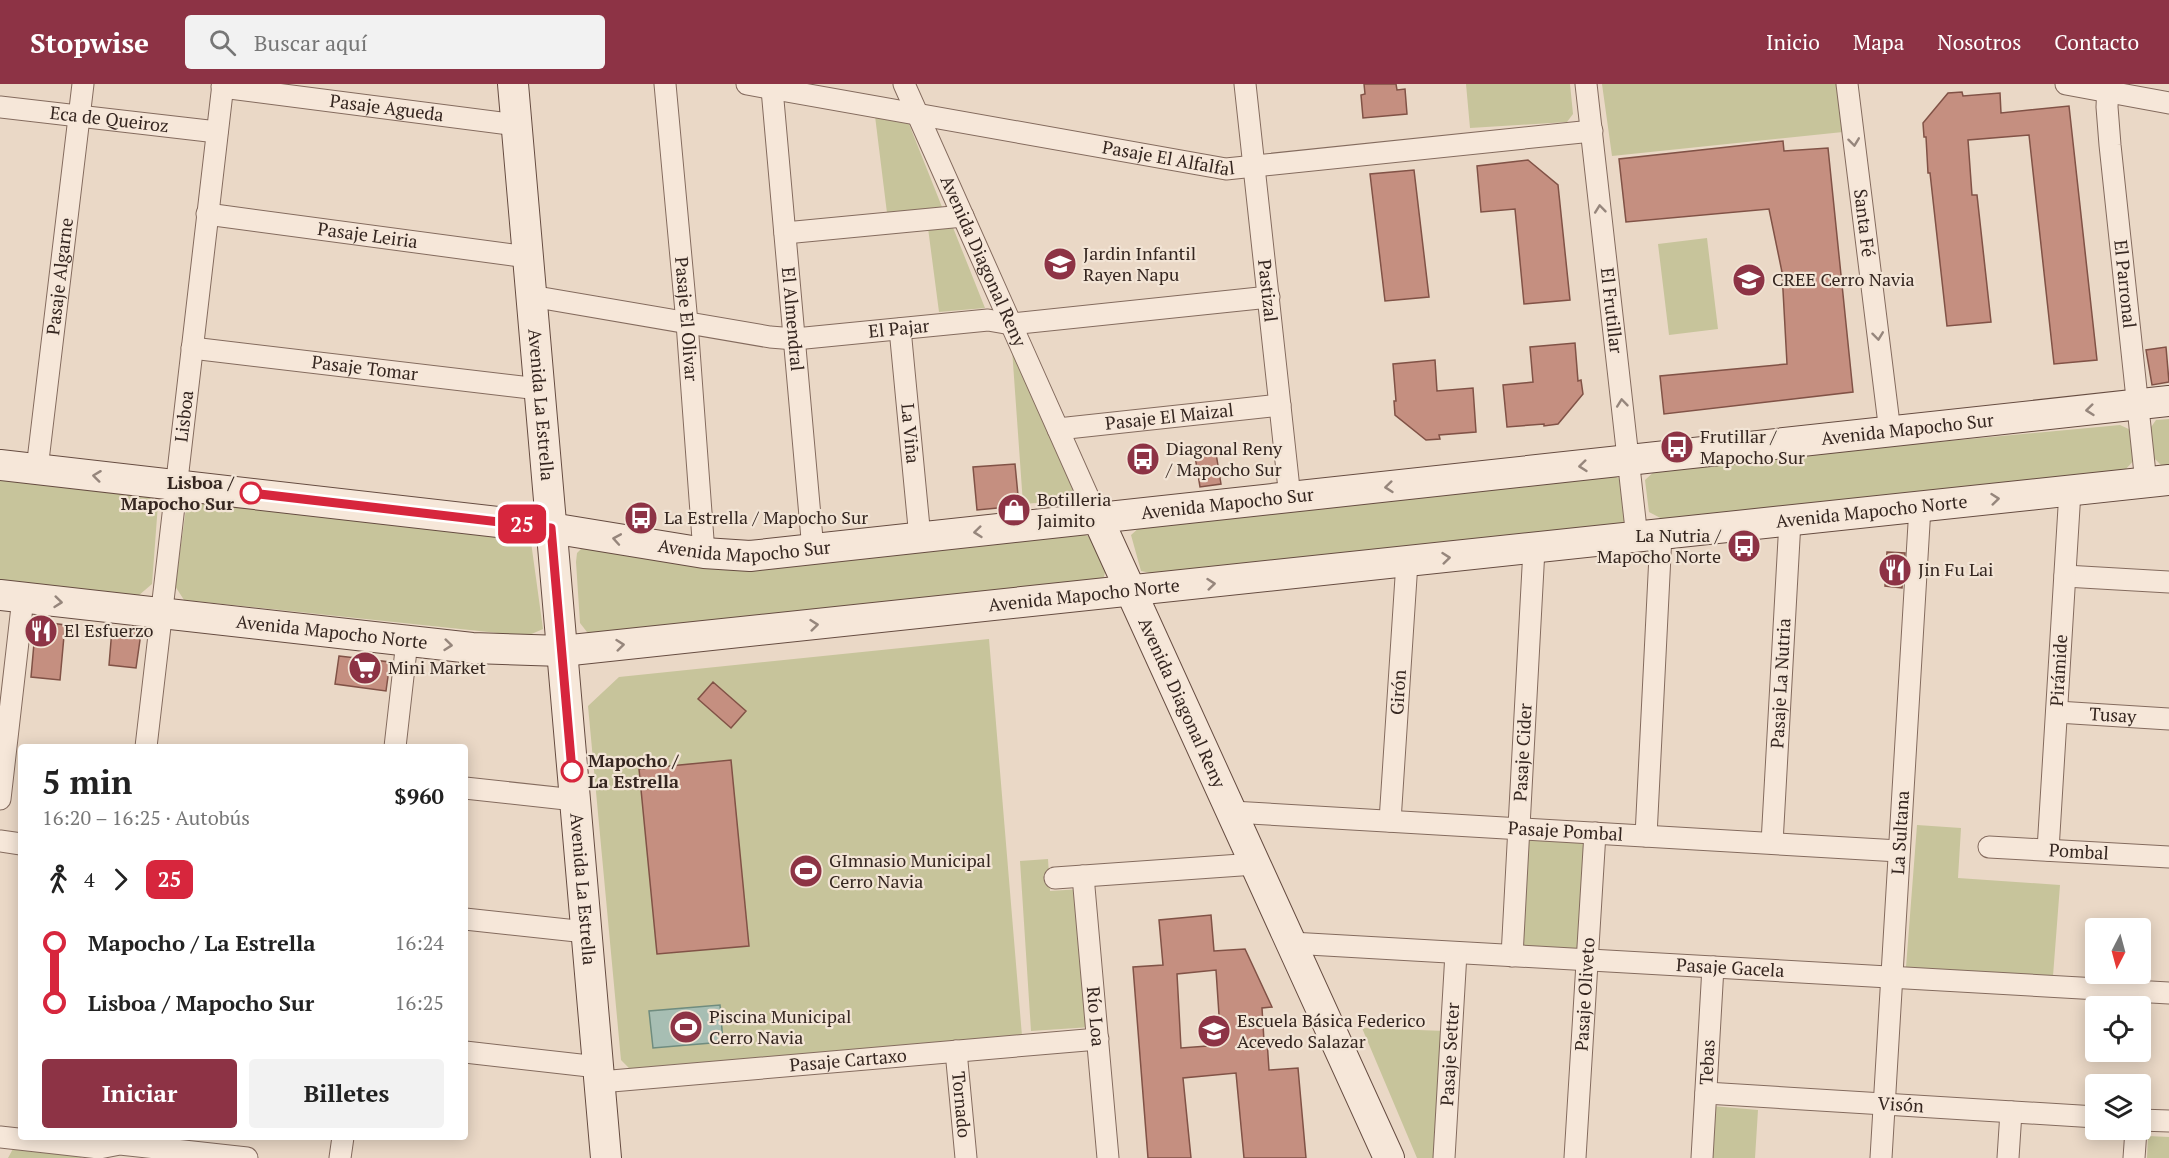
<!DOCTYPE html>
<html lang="es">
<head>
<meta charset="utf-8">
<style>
	body { margin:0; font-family:"PT Serif",serif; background:#f2f2f2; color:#222; height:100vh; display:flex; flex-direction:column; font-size:22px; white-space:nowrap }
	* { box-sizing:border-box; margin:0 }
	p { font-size:20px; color:#767676 }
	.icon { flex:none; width:33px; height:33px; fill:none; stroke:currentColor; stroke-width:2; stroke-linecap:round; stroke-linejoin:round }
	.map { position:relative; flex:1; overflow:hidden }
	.sheet { position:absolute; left:18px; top:660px; width:450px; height:396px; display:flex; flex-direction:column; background:#fff; border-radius:6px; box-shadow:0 3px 15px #0003 }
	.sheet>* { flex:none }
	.badge { padding:0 12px; border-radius:9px; font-size:21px; line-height:39px }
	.needle { width:39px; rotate:186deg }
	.fabs { position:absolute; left:2085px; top:834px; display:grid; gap:12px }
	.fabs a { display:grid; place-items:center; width:66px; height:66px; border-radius:6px; background:#fff; box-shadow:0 3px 15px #0003; font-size:30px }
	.map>.badge { position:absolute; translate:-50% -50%; box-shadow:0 0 0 3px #fff }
	.legs { display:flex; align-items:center; gap:9px; height:66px; padding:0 24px; font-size:20px }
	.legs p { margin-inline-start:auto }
	.headline { display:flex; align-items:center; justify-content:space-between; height:102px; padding:0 24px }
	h1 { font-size:33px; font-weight:700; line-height:45px }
	.action { display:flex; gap:12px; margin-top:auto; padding:12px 24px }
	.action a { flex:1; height:69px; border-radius:6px; background:#8d3345; color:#fff; font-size:24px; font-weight:700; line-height:69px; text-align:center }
	.action a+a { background:#f2f2f2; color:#222 }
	ul { padding:0 24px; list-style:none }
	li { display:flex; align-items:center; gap:21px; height:60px; font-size:22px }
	li i { display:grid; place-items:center; width:9px; height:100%; margin:0 8px; background:currentColor }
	li i::after { content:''; width:15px; height:15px; margin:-8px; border:4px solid; border-radius:50%; background:#fff }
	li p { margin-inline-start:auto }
	li:first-child i { background:linear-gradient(#0000 50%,currentColor 0) }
	li:last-child i { background:linear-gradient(currentColor 50%,#0000 0) }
	header { display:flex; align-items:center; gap:36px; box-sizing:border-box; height:84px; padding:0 30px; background:#8d3345; color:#fff }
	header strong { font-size:28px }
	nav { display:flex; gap:33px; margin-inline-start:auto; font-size:21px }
	.search { width:420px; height:54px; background:#f2f2f2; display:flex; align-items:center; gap:15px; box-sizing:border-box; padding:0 21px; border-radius:6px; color:#767676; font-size:22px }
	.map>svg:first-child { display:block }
	.green { fill:#c7c49b }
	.water { fill:#a7beb3; stroke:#6f8c7f; stroke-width:1.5 }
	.building { fill:#c58f80; stroke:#815246; stroke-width:1.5; fill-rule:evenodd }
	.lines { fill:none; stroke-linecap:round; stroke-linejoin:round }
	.street-casing { stroke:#846b5e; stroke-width:23 }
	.secondary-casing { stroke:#664c41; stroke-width:32 }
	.street { stroke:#f6e7d9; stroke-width:21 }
	.secondary { stroke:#f6e7d9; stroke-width:30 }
	.oneway { stroke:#96867c }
	.line-1-casing { stroke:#fff; stroke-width:14 }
	.line-1 { stroke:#d7263d; stroke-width:9 }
	.stop-1-dot { fill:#fff; stroke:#d7263d; stroke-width:3 }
	.labels { text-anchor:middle; stroke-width:4.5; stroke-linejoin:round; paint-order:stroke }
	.street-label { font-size:18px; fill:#352620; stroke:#f2e4d5 }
	.poi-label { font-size:18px; fill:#352620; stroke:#f2e4d5; text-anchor:start }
	.stop-label { font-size:18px; font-weight:bold; fill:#352620; stroke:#f2e4d5; text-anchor:end }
</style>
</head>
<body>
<header>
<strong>Stopwise</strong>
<div class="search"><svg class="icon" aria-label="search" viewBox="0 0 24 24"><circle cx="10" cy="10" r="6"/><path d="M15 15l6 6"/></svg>Buscar aquí</div>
<nav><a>Inicio</a><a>Mapa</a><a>Nosotros</a><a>Contacto</a></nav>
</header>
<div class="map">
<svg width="2169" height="1074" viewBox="0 0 2169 1074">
	<rect width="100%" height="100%" fill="#ead8c6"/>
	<path class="green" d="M1466,0H1570L1573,30L1567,38L1470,44Z
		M1602,0H1836L1843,48L1612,72Z
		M875,32L909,40L942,123L887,129Z
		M952,141L985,224L939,228L928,144Z
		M1707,154L1718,245L1669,251L1658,160Z
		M1012,265L1077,410L1073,416L1023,420Z
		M2169,335V383H2163L2153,373L2149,346L2156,336Z
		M2120,341L2133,347L2137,373L2124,387L1666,437L1649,428L1645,396L1658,384Z
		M1610,390L1624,397L1628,434L1618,442L1160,491L1141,487L1131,451L1141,442Z
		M0,391L143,407L158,420L152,500L138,512L0,496Z
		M205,414L531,458L543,545L527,552L184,516L175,502L186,425Z
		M1080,450L1088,452L1098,458L1106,484L1104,493L1096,500L596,551L587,548L580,539L576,478L577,469L582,464L695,483L764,486Z
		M989,555L1022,952L632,987L621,976L588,622L619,593Z
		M1917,741L1961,744L1958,794L2060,801L2053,892L1906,883Z
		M1525,753L1588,758L1582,866L1517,862Z
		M1048,775L1050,807L1081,805L1091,943L1031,947L1020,777Z
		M1362,944L1446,947L1438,1074H1417Z
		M1712,1022L1758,1026L1755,1074H1709Z
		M2148,1052L2169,1053V1074H2147Z
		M14,1063L80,1072L82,1074H8Z"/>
	<path class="water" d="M720,921L723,958L653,964L649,927Z"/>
	<path class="building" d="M1364,0H1396L1397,6L1405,5L1407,30L1363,34L1361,11L1365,10Z
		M1962,8L1963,12L2000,9L2001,29L2069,22L2097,276L2054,280L2029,51L1968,56L1972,111H1977L1991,238L1947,242L1930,89H1928L1926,53H1924L1923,39L1948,9Z
		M1783,57L1784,67L1828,64L1853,308L1664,330L1660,292L1787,280L1782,188L1769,125L1626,138L1619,75Z
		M1528,76L1558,101L1570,216L1524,220L1515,125L1481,128L1477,82Z
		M1414,86L1429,213L1385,217L1370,90Z
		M1575,259L1578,297L1581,296L1583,310L1558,340L1544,342V340L1507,343L1503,301L1533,298L1530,263Z
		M2166,263L2169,298L2152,301L2146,266Z
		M1435,276L1437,307L1473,304L1476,348L1439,351L1440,355L1426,356L1395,331L1394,317H1396L1393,280Z
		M1215,363L1221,400L1200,403L1194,366Z
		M1015,380L1019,422L977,426L973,383Z
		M1887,468L1905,469L1902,504L1885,502Z
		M44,538L65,541L60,596L31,593L35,548Z
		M112,545L135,547L140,556L136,584L109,581Z
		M339,572L390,578L386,607L335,600Z
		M713,598L746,627L731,644L698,615Z
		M731,676L749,862L657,870L639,685Z
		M1211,831L1214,867L1245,865L1272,923L1262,924L1264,957L1267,956L1269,986L1298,984L1306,1074H1244L1236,989L1183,994L1191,1074H1148L1133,883L1163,881L1159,836ZM1216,886L1221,961L1181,964L1177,890Z"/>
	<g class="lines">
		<g class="street-casing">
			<g id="street">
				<path id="s1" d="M665,0L687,239L704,469"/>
				<path id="s2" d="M747,0L1226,85L1592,47"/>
				<path id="s3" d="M904,0L1098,435"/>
				<path id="s4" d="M1245,0L1290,414"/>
				<path id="s5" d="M1586,0L1637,454"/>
				<path id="s6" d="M1847,0L1890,348"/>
				<path d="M2066,0L2169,19"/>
				<path id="s7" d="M2108,0L2107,23L2110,61L2146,399"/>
				<path id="s8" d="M222,3L517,41"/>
				<path id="s9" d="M772,5L813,466"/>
				<path id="s10" d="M0,23L217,48"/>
				<path id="s11" d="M207,130L528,173"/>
				<path d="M785,149L963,132"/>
				<path id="s12" d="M531,212L770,253L795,255L988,236L1011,240L1269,213"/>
				<path id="s13" d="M900,245L920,454"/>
				<path id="s14" d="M192,264L539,305"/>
				<path id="s15" d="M1058,345L1280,321"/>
				<path id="s16" d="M37,385L83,0"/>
				<path d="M2065,492L2169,498"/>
				<path id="s17" d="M2057,628L2169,635"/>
				<path id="s18" d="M146,663L223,0"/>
				<path d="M395,663L407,557"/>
				<path d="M465,704L575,716"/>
				<path d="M0,715L23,514"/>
				<path id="s19" d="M1232,728L1899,767"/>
				<path id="s20" d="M1390,737L1407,478"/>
				<path d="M1646,752L1661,451"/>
				<path d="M0,757L21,760"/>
				<path id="s21" d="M1772,759L1790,437"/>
				<path id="s22" d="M1989,763L2169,773"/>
				<path id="s23" d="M2048,766L2070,407"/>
				<path id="s24" d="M1083,792L1108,1074"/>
				<path d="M1055,794L1255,780"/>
				<path d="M465,835L586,848"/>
				<path id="s25" d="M1291,859L2169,909"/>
				<path id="s26" d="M1512,872L1534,465"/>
				<path id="s27" d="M956,967L966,1074"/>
				<path d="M465,968L598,983"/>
				<path id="s28" d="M600,998L1098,955"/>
				<path id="s29" d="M1706,1009L2096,1033"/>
				<path d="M2140,1036L2169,1037"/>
				<path d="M0,1053L99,1064L120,1060L247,1074"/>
				<path d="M340,1074L343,1053"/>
				<path id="s30" d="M1444,1074L1456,869"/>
				<path id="s31" d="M1575,1074L1595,749"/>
				<path id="s32" d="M1702,1074L1713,883"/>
				<path id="s33" d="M1881,1074L1920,423"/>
				<path d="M2008,1074L2011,1028"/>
				<path d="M2134,1074L2136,1046"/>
			</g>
		</g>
		<g class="secondary-casing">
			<g id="secondary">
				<path id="s34" d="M513,0L606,1074"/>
				<path id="s35" d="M0,381L551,444L704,469L750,472L2169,317"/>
				<path id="s36" d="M1098,435L1389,1074"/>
				<path id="s37" d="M0,511L472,564L562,567L2169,396"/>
			</g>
		</g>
		<use href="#street" class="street"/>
		<use href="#secondary" class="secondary"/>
	</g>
	<defs><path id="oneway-chevron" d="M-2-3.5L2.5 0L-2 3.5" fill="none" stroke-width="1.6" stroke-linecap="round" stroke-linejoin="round" transform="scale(1.5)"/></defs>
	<g class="oneway">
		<use href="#oneway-chevron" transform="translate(1854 58) rotate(83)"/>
		<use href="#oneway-chevron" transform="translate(1600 125) rotate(-96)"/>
		<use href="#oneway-chevron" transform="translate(1878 252) rotate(83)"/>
		<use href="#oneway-chevron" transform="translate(1622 319) rotate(-96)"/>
		<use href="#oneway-chevron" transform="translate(2090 326) rotate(174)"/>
		<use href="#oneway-chevron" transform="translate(1583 382) rotate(174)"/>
		<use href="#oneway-chevron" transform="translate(97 392) rotate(-173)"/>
		<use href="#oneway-chevron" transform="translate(1389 403) rotate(174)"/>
		<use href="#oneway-chevron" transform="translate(1995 415) rotate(-6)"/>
		<use href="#oneway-chevron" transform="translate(978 448) rotate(174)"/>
		<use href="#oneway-chevron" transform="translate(617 455) rotate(-170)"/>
		<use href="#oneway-chevron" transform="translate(1446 474) rotate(-6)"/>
		<use href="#oneway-chevron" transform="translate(1211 500) rotate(-6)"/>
		<use href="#oneway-chevron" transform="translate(58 518) rotate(6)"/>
		<use href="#oneway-chevron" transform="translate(814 541) rotate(-6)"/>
		<use href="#oneway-chevron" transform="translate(448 561) rotate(6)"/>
		<use href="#oneway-chevron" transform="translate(620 561) rotate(-6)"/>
	</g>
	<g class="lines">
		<g class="line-1-casing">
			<path id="line-1" d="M251,409L551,444L572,687"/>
		</g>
		<use href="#line-1" class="line-1"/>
	</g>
	<defs>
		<g id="school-disc" transform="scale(1.725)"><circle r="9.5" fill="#8d3345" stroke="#f2e4d5"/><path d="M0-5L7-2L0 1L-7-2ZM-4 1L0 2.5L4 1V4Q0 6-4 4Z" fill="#fff"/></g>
		<g id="bus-disc" transform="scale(1.725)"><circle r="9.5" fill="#8d3345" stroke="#f2e4d5"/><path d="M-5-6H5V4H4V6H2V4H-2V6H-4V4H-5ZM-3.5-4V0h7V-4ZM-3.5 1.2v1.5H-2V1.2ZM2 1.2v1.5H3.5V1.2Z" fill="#fff"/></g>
		<g id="shop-disc" transform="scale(1.725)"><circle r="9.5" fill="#8d3345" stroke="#f2e4d5"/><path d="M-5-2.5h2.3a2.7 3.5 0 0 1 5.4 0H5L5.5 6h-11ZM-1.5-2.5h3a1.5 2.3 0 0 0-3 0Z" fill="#fff"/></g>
		<g id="restaurant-disc" transform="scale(1.725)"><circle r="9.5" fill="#8d3345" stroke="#f2e4d5"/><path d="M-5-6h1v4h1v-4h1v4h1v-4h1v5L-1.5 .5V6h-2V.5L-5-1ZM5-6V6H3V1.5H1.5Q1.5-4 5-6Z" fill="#fff"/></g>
		<g id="supermarket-disc" transform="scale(1.725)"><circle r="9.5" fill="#8d3345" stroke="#f2e4d5"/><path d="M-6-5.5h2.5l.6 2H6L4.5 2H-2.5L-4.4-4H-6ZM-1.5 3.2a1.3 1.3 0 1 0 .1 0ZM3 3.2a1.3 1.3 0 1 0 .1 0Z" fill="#fff"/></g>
		<g id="stadium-disc" transform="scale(1.725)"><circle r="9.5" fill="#8d3345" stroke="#f2e4d5"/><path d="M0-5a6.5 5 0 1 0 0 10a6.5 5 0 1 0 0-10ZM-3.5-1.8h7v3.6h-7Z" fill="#fff"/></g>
	</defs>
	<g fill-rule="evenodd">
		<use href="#school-disc" x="1060" y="180"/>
		<use href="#school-disc" x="1749" y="196"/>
		<use href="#bus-disc" x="1677" y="363"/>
		<use href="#bus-disc" x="1143" y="375"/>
		<use href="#shop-disc" x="1014" y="426"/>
		<use href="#bus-disc" x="641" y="434"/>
		<use href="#bus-disc" x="1744" y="462"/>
		<use href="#restaurant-disc" x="1895" y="486"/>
		<use href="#restaurant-disc" x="41" y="547"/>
		<use href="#supermarket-disc" x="365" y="584"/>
		<use href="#stadium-disc" x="806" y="787"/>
		<use href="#stadium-disc" x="686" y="943"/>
		<use href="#school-disc" x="1214" y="947"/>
	</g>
	<g class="stop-1-dot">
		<circle cx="251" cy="409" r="10"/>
		<circle cx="572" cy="687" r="10"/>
	</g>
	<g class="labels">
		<g class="street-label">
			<text dy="6" stroke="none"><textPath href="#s8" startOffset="166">Pasaje Agueda</textPath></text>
			<text dy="6" stroke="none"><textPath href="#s10" startOffset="110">Eca de Queiroz</textPath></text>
			<text dy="6" stroke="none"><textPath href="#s2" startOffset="428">Pasaje El Alfalfal</textPath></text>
			<text dy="6" stroke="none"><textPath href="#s6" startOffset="140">Santa Fé</textPath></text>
			<text dy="6" stroke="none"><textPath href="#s11" startOffset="162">Pasaje Leiria</textPath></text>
			<text dy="6" stroke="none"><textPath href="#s3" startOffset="194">Avenida Diagonal Reny</textPath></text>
			<text dy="6" stroke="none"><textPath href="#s16" startOffset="194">Pasaje Algarne</textPath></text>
			<text dy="6" stroke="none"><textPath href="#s7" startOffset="201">El Parronal</textPath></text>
			<text dy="6" stroke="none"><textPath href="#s4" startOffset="208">Pastizal</textPath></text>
			<text dy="6" stroke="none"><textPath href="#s5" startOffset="228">El Frutillar</textPath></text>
			<text dy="6" stroke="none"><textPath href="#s1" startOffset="236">Pasaje El Olivar</textPath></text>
			<text dy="6" stroke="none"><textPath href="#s9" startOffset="231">El Almendral</textPath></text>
			<text dy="6" stroke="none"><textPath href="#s12" startOffset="372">El Pajar</textPath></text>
			<text dy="6" stroke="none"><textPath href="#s14" startOffset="174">Pasaje Tomar</textPath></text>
			<text dy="6" stroke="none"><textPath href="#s34" startOffset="322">Avenida La Estrella</textPath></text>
			<text dy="6" stroke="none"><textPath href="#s18" startOffset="333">Lisboa</textPath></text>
			<text dy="6" stroke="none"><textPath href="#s15" startOffset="112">Pasaje El Maizal</textPath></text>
			<text dy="6" stroke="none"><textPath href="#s35" startOffset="1920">Avenida Mapocho Sur</textPath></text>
			<text dy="6" stroke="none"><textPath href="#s13" startOffset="105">La Viña</textPath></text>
			<text dy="6" stroke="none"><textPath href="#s35" startOffset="1236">Avenida Mapocho Sur</textPath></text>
			<text dy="6" stroke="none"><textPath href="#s37" startOffset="1882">Avenida Mapocho Norte</textPath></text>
			<text dy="6" stroke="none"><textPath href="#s35" startOffset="750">Avenida Mapocho Sur</textPath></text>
			<text dy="6" stroke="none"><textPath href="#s37" startOffset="1090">Avenida Mapocho Norte</textPath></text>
			<text dy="6" stroke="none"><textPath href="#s37" startOffset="334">Avenida Mapocho Norte</textPath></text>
			<text dy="6" stroke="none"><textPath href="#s23" startOffset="180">Pirámide</textPath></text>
			<text dy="6" stroke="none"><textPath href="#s21" startOffset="160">Pasaje La Nutria</textPath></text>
			<text dy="6" stroke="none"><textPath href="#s20" startOffset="129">Girón</textPath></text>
			<text dy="6" stroke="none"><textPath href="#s36" startOffset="202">Avenida Diagonal Reny</textPath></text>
			<text dy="6" stroke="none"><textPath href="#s17" startOffset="56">Tusay</textPath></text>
			<text dy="6" stroke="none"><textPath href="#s26" startOffset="204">Pasaje Cider</textPath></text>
			<text dy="6" stroke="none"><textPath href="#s19" startOffset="334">Pasaje Pombal</textPath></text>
			<text dy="6" stroke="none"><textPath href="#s33" startOffset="326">La Sultana</textPath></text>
			<text dy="6" stroke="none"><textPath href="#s22" startOffset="90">Pombal</textPath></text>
			<text dy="6" stroke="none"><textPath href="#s34" startOffset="808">Avenida La Estrella</textPath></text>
			<text dy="6" stroke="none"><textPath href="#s25" startOffset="440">Pasaje Gacela</textPath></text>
			<text dy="6" stroke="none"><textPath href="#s31" startOffset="164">Pasaje Oliveto</textPath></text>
			<text dy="6" stroke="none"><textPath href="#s24" startOffset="141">Río Loa</textPath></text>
			<text dy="6" stroke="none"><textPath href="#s30" startOffset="104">Pasaje Setter</textPath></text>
			<text dy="6" stroke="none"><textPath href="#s28" startOffset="249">Pasaje Cartaxo</textPath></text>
			<text dy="6" stroke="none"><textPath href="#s32" startOffset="96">Tebas</textPath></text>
			<text dy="6" stroke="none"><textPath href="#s27" startOffset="54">Tornado</textPath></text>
			<text dy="6" stroke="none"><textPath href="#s29" startOffset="195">Visón</textPath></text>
		</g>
		<g class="poi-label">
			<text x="1083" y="176">Jardin Infantil<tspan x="1083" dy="21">Rayen Napu</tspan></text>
			<text x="1772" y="202">CREE Cerro Navia</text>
			<text x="1700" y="359">Frutillar /<tspan x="1700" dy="21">Mapocho Sur</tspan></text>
			<text x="1166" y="371">Diagonal Reny<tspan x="1166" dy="21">/ Mapocho Sur</tspan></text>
			<text x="1037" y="422">Botilleria<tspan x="1037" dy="21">Jaimito</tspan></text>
			<text x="664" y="440">La Estrella / Mapocho Sur</text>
			<text x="1721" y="458" text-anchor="end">La Nutria /<tspan x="1721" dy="21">Mapocho Norte</tspan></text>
			<text x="1918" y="492">Jin Fu Lai</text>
			<text x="64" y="553">El Esfuerzo</text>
			<text x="388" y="590">Mini Market</text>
			<text x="829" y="783">GImnasio Municipal<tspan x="829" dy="21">Cerro Navia</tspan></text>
			<text x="709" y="939">Piscina Municipal<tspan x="709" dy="21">Cerro Navia</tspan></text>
			<text x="1237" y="943">Escuela Básica Federico<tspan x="1237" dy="21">Acevedo Salazar</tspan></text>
		</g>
		<g class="stop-label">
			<text x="234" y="405">Lisboa /<tspan x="234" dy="21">Mapocho Sur</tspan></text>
			<text x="588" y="683" text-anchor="start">Mapocho /<tspan x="588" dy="21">La Estrella</tspan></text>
		</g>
	</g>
</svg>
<div class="fabs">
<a><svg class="needle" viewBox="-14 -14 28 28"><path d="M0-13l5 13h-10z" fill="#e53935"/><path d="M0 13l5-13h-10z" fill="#767676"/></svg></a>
<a><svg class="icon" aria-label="locate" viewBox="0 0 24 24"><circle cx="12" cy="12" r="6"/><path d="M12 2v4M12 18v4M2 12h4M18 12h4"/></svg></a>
<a><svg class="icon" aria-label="layers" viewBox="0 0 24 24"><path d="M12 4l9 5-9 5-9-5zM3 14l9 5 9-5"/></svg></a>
</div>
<b class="badge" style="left:522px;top:440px;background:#d7263d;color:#fff">25</b>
<section class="sheet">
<div class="headline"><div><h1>5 min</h1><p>16:20 – 16:25 · Autobús</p></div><b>$960</b></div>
<div class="legs"><svg class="icon" aria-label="walk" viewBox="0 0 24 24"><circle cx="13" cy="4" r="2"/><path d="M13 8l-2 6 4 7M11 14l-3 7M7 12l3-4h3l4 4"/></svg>4<svg class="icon" aria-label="forward" viewBox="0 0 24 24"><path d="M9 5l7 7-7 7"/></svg><b class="badge" style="background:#d7263d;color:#fff">25</b></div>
<ul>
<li><i style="color:#d7263d"></i><b>Mapocho / La Estrella</b><p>16:24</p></li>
<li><i style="color:#d7263d"></i><b>Lisboa / Mapocho Sur</b><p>16:25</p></li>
</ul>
<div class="action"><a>Iniciar</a><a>Billetes</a></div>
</section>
</div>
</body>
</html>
